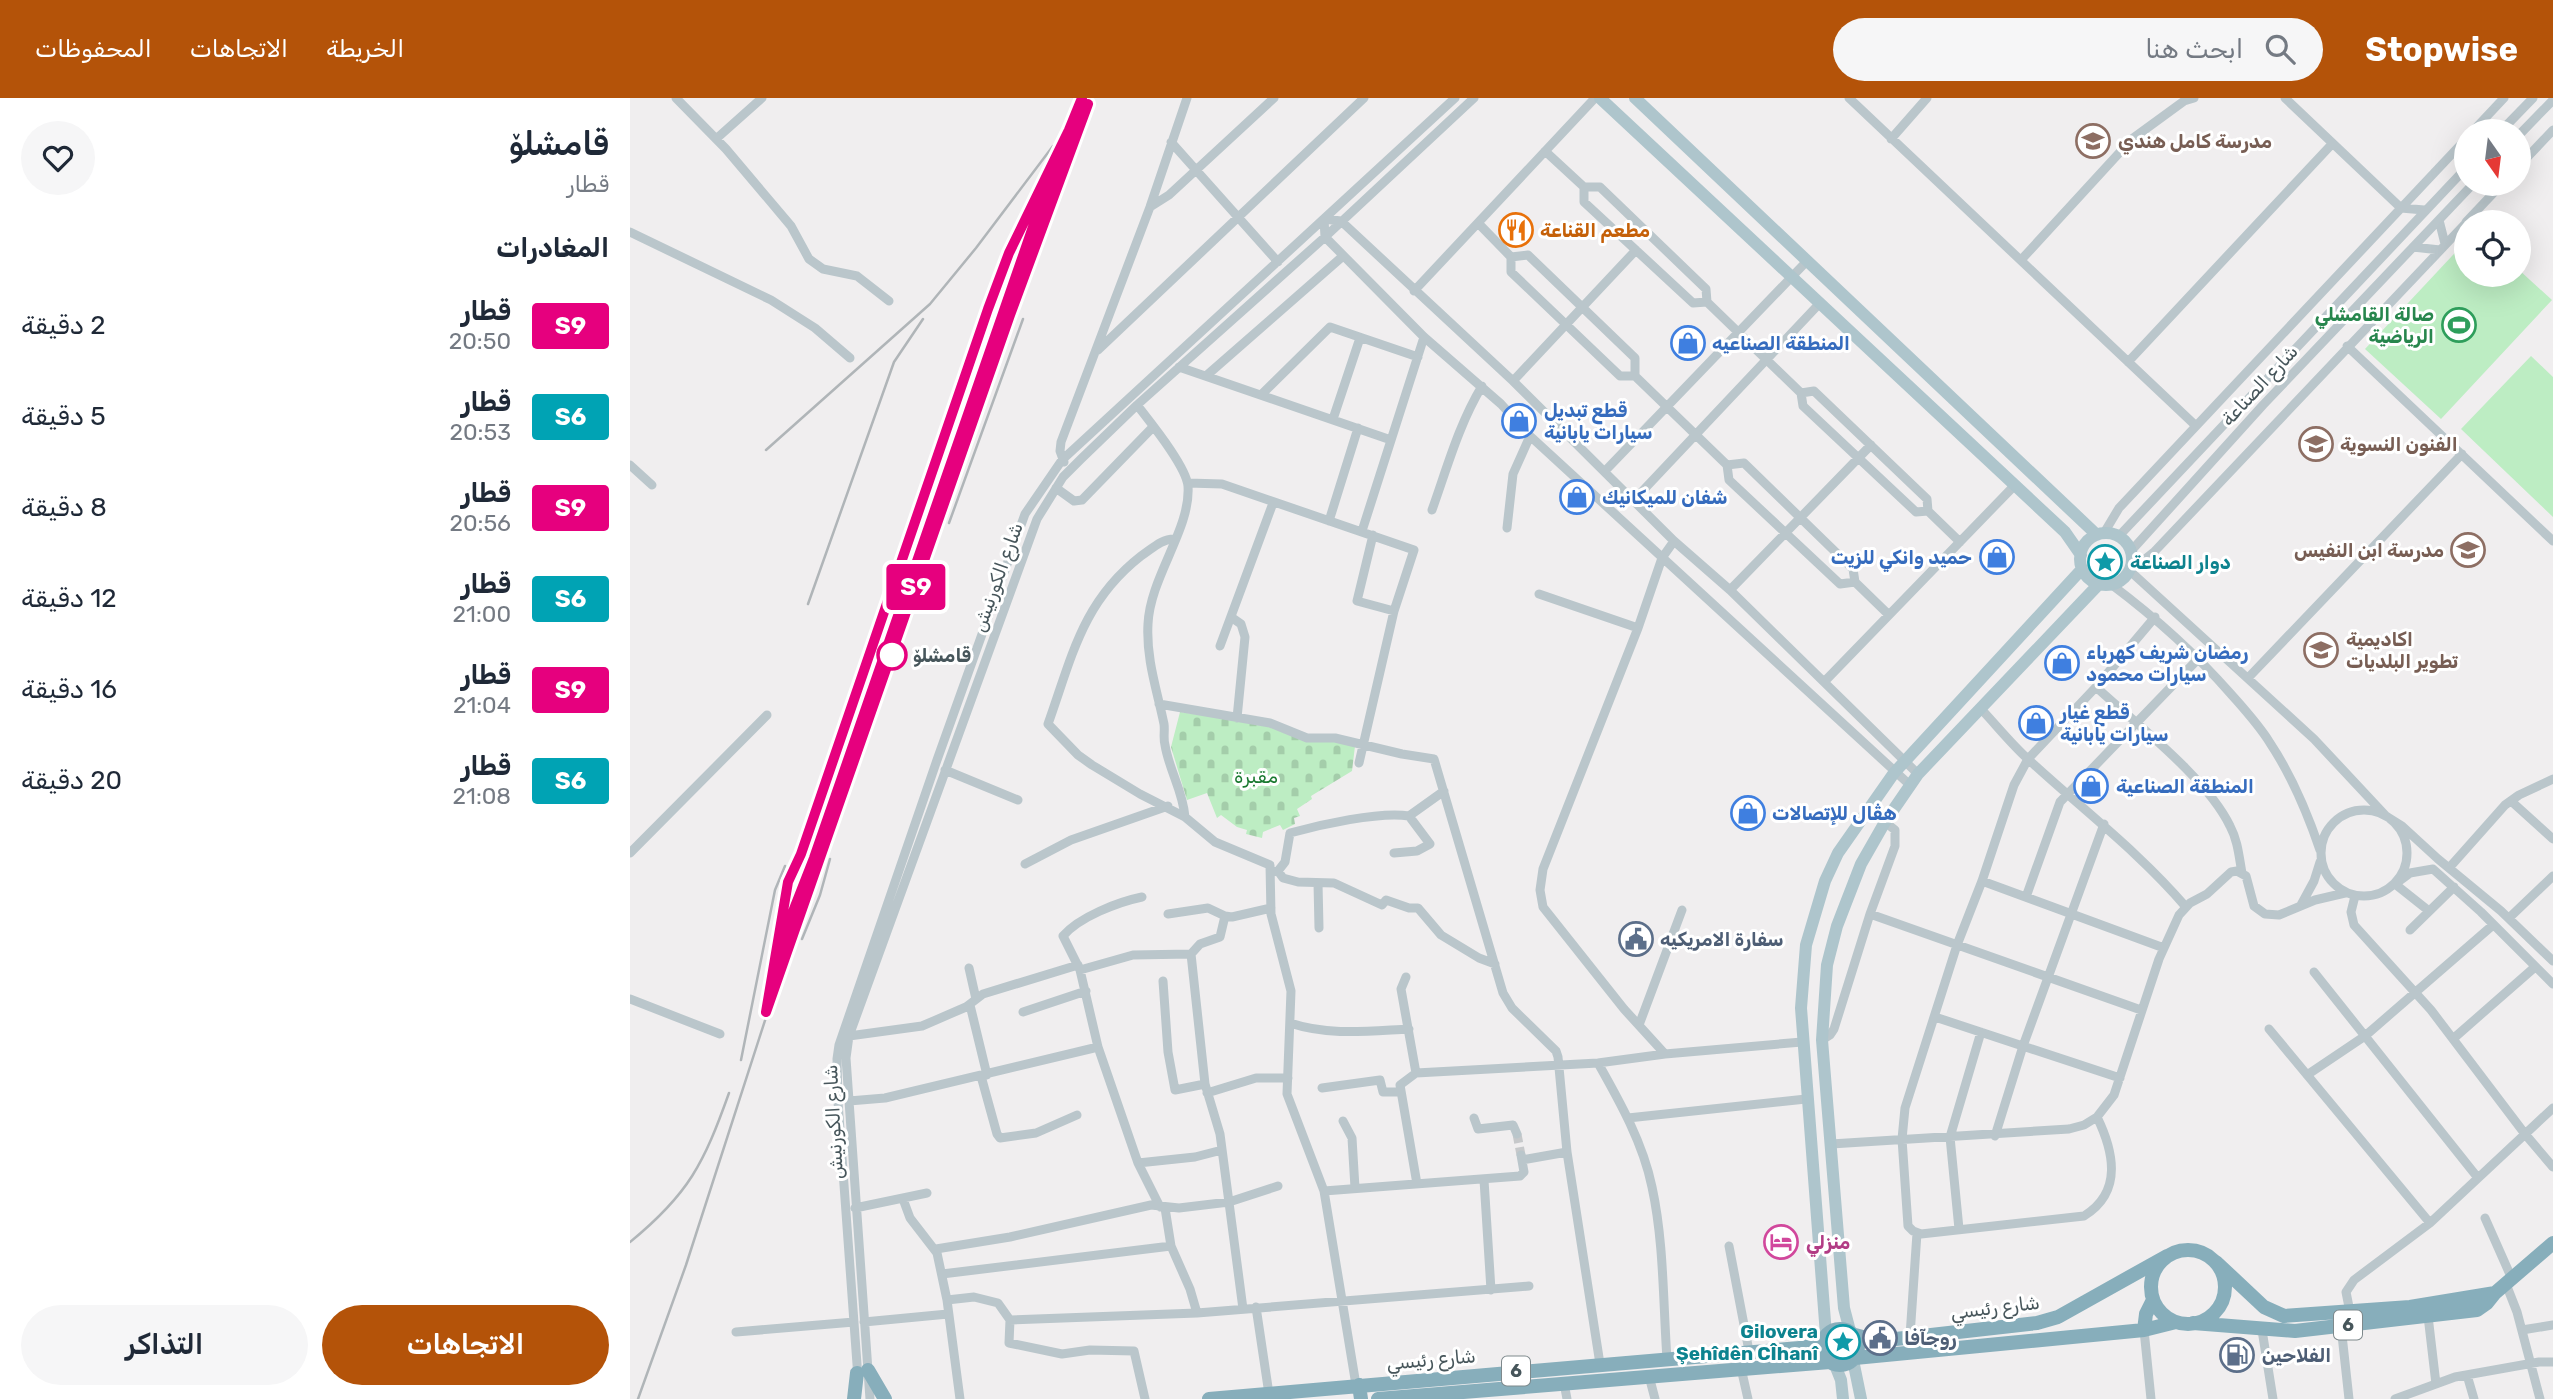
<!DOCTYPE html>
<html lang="ar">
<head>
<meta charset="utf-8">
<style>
	body { margin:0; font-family:Rubik,Vazirmatn,sans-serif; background:#f6f6f7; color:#1f2937; direction:rtl; height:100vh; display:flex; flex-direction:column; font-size:26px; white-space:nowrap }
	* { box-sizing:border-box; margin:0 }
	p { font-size:23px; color:#747a83 }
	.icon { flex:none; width:38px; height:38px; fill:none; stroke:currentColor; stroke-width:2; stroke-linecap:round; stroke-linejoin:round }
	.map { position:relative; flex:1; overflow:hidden; direction:ltr }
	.drawer { display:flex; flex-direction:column; background:#fff; width:630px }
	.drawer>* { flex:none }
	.badge { padding:0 14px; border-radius:5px; font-size:24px; line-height:46px }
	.needle { width:46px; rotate:166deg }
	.controls { position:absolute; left:1824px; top:21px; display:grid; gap:14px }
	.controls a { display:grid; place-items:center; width:77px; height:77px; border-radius:50%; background:#fff; box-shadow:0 7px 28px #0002; font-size:35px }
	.map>.badge { position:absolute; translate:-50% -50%; box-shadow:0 0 0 4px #fff }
	h2 { padding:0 21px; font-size:26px; line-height:63px }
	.round { display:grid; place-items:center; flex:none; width:74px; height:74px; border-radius:37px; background:#f6f6f7 }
	.summary { display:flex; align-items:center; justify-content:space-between; height:119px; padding:0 21px }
	h1 { font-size:33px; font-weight:600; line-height:52px }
	.primary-button { display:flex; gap:14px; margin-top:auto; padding:14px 21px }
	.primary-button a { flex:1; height:80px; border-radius:42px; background:#b45309; color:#fff; font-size:28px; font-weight:600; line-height:80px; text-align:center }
	.primary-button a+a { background:#f6f6f7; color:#1f2937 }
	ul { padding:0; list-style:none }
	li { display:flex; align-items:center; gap:21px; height:91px; padding:0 21px }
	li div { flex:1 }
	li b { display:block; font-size:26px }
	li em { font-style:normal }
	li .badge { min-width:77px; font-weight:700; text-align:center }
	header { display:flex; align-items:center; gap:42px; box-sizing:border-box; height:98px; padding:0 35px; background:#b45309; color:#fff }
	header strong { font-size:33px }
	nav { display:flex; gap:38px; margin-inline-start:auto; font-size:24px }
	.search { width:490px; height:63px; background:#f6f6f7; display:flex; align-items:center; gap:18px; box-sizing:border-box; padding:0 24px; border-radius:38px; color:#747a83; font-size:26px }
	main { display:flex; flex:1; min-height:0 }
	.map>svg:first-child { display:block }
	.cemetery { fill:url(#cemetery-stones) }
	.green { fill:#bdedc3 }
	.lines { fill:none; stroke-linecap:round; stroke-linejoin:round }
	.minor-tunnel { stroke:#c6c8ca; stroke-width:9; stroke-dasharray:9 4.5; stroke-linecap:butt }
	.minor { stroke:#bac6cb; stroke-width:9 }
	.major { stroke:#aec5cc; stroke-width:12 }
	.highway { stroke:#87aebb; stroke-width:14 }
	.rail { stroke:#b0b5b8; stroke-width:2.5 }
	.line-casing { stroke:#fff; stroke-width:16 }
	.line { stroke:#e6007e; stroke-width:10 }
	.stop-dot { fill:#fff; stroke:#e6007e; stroke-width:3.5 }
	.labels { text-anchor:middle; stroke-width:6; stroke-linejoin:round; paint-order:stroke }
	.shield { fill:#fff; stroke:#7e898c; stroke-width:2 }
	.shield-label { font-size:18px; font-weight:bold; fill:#47565b }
	.education-label { font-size:19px; font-weight:bold; fill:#785e54; stroke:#fff; text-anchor:start }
	.food-label { font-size:19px; font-weight:bold; fill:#c56008; stroke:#fff; text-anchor:start }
	.leisure-label { font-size:19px; font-weight:bold; fill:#27864d; stroke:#fff; text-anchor:end }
	.shop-label { font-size:19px; font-weight:bold; fill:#366cbe; stroke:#fff; text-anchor:start }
	.street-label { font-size:19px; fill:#47565b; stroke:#fff }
	.culture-label { font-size:19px; font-weight:bold; fill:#0d838f; stroke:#fff; text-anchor:start }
	.stop-label { font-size:19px; font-weight:bold; fill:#47565b; stroke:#fff; text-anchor:start }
	.park-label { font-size:19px; fill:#1a7930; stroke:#fff }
	.service-label { font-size:19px; font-weight:bold; fill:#4e5e75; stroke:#fff; text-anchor:start }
	.hotel-label { font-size:19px; font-weight:bold; fill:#b23c85; stroke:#fff; text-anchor:start }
</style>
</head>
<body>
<header>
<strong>Stopwise</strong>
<div class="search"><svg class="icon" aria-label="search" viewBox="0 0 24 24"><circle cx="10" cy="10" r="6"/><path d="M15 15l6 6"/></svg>ابحث هنا</div>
<nav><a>الخريطة</a><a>الاتجاهات</a><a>المحفوظات</a></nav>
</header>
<main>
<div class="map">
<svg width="1923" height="1301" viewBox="0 0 1923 1301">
	<defs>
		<pattern id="cemetery-stones" width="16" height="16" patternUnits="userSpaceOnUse" patternTransform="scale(1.75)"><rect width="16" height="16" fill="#bdedc3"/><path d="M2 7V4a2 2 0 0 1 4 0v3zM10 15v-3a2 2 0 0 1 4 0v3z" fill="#a4cdaa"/></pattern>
	</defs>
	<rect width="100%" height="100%" fill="#f0eeef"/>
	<path class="cemetery" d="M550,614L633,626L725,648L722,673L681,698L682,701L667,711L670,718L664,720L665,726L653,732L650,727L633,734L632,740L616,736L617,732L607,729L591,717L587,720L577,695L557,702L541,649Z"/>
	<path class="green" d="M1836,143V177H1888V171L1922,202L1811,321L1735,251Z
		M1901,258L1923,279V419L1831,331Z"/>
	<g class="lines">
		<path class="minor-tunnel" d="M887,1036L891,1057"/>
		<path class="minor" d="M46,0L96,51L161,128L179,161L193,171L227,178L259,203
			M1219,0L1565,327
			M1655,0L1771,110L1794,112
			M1843,33L1874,0
			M1871,33L1903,0
			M1888,38L1923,2
			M86,41L132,0
			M1261,41L1297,0
			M541,44L648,164
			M915,53L954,89H970L1076,191L1077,204L1171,295L1173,308L1286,414L1298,413
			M1888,69L1923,32
			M954,89V104L1063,205L1077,204
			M520,109L539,97L644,0
			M1809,122L1815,146
			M1836,124L1872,86
			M848,125L881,159
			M0,134L141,202L185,230L220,260
			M1783,149L1810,152
			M898,157L1005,260V278H990L881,174V159Z
			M1391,162L1502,41L1554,3L1564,0
			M784,193L965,0
			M1717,248L1923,443
			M468,252L734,0
			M1498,264L1702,46
			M549,269L761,342
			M576,278L713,158
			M1005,278L1097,367L1099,382L1210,486L1225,484
			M883,283L1006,152
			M1171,295L1184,293L1297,401L1298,413L1330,444
			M631,297L700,229L788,259
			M507,307C520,324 556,368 558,388C561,431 520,479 518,526C516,561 527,592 534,626C535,633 533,640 535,647C539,672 553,693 555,719
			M703,321L730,240
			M434,364L430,353L431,344L520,109L557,0
			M0,367L22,387
			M1097,367L1114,365L1223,471L1225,484L1259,517
			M975,373L1177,163
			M558,385L592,386L784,452L764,513L729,665
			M426,390L444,403L452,402L523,329
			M1004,402L1189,206
			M802,412C817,370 829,326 852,288
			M699,423L728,330
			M877,430L883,376L900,338
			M732,433L794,239
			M1474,435L1489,410L1836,41
			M743,437L727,503L764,513
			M1489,438L1836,70
			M544,441C531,441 522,451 511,458C452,504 442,559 418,626L448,657L462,667L510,696L555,719L585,744L640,767L641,816L661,893L657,996L694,1093L726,1287
			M1501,453L1633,307L1843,86
			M1500,473L1684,641L1756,718L1772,728L1808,761L1871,813L1923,863
			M1500,473L1524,454L1836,125
			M1482,487C1526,520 1564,554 1600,595C1614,611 1629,627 1640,645C1662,678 1677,714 1690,752
			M1100,492L1241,347
			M909,496L1008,530
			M601,519L611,526L615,539L607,620
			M590,548L643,405
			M1618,580L1832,356
			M1195,583L1384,388
			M1466,589C1506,626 1577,680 1600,728C1608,743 1609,759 1612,775
			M529,606L640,625L677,640H705L772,656L804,661L873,895L882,910L926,953L928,959L937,1054L970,1266
			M1352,612C1367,628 1382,647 1399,662C1452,711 1509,754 1556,809
			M315,672L388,702
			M1281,688L900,338L871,306L794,239L695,139L694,121L711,123L883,283L1044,443L1100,492L1288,676
			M1881,703L1923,741
			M1691 755a43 43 0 1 1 86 0a43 43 0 1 1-86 0Z
			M0,755L137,617
			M764,755L787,753L800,746L779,718
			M395,766L441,742L538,708
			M1819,770L1875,707L1889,697L1923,681
			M648,773L653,780L668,784L704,785L752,807L756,802L779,810H788L811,837L849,860L865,866
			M642,774L648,773L655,764L660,735C689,727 750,713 779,718L814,693
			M1352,783L1534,850
			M688,785L689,830
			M1725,798L1721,814L1724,827L1801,912L1895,1036L1923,1069
			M512,799C488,804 449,819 433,838L450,872L468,949L508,1065L530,1109
			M1396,799L1430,704L1569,560
			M1671,807L1684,783L1690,764
			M1799,813L1765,786L1780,775L1803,771L1851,814L1923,886
			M538,816L578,810L595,818L602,819L641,810
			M1240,816L1511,912
			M595,818L590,839L570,846L561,856L575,986L590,1036L613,1211
			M1879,820L1923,778
			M1780,832L1824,789
			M339,870L346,901
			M450,872L503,857L561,856
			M1684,874L1848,1080
			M776,879L771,891L786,975
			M533,883L538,954L545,992L575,986
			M0,901L90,936
			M340,907L357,977
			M393,914L456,893
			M1305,919L1490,980
			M660,925C699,938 738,933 779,931
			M1009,927L1052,812
			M1639,931L1800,1125
			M219,938L292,928L336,909L353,896L448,867
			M1824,940L1905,869
			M1192,942L1200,937L1204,931L1240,816L1265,748V732L1255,724
			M1035,956L994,911L913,809L910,792L913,771L1008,530L1032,460L1044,443
			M968,965C990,1004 1013,1045 1022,1089C1034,1144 1033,1204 1037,1261
			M1677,977L1735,938L1863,827
			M351,978L367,1036L370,1040L406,1035L447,1017
			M692,990L750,982L753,994H770
			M577,995L626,980H658
			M219,1003L255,1000L468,949
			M1467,1019C1484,1054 1493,1094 1454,1118L1291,1136L1283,1133L1278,1128L1272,1041L1275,1010L1327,847L1352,783L1384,687L1398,661L1466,589L1525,519
			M844,1020L848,1031L883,1027L887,1036
			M998,1020L1176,1001
			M713,1023L722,1040L725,1090
			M1365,1038L1393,948L1474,726
			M1201,1046L1439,1031L1454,1027L1467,1019L1484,997L1529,861L1549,817L1560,805L1577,796L1601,774L1607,773L1616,778L1624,808L1635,816L1649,817L1685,802L1715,795
			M892,1062L937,1054
			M508,1065L565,1059L592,1052
			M854,1082L861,1192
			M787,1086L770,987L786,975L968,965L1035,956L1172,944
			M694,1093L890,1078L894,1074L891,1057
			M273,1101L280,1120L307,1155L317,1202L330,1301
			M225,1110L297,1095
			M535,1110L541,1148L560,1191L567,1215
			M1855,1120L1882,1181
			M1329,1131L1320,1039L1351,934
			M1099,1148L1119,1253
			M306,1151L380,1139L521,1107L549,1110L599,1104L648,1088
			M312,1176L541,1148
			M1876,1186L1887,1214L1910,1301
			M317,1202L344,1199L368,1205L380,1222L567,1215L899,1188
			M626,1209L639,1296
			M1720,1214L1716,1194L1724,1182L1800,1125L1923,1010
			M1798,1218L1806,1286
			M380,1222L379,1245L432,1256L460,1252L504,1253L515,1301
			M234,1224L318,1216
			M1711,1228L1719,1301
			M1514,1232L1521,1301
			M1632,1232L1643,1301
			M1892,1232L1923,1227
			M106,1234L224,1224
			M1280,1238L1287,1135
			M1111,1270L1118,1301
			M1837,1277L1844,1301
			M1019,1278L1025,1301
			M228,1280L208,1004L207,961L209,947L307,662L395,416L432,362L825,0
			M934,1285L937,1301
			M240,1301L216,960L219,938L407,421L433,379L451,361L507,307L695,139L844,0
			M1765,1301L1825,1279L1909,1264H1923"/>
		<path class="major" d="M970,0L1435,434L1451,457
			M1005,0L1467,437
			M1450 461a26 26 0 1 1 52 0a26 26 0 1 1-52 0Z
			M1220,1233L1214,1210L1192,942L1197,867L1207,828L1231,766L1255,724L1288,676L1469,486
			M1196,1237L1171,910L1176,847L1195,783L1208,755L1264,675L1452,471
			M1223,1262L1231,1301
			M1205,1267L1211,1282L1213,1301"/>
		<path class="highway" d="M1521 1189a37 37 0 1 1 74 0a37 37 0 1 1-74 0Z
			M1586,1164L1634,1209L1654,1218L1780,1209L1865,1195
			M1563,1225L1665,1233L1847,1212L1857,1205L1865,1195L1923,1145
			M1192 1249a18 18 0 1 1 36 0a18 18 0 1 1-36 0Z
			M1514,1232L1516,1216L1523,1202
			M1225,1237L1248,1243L1407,1225L1428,1219L1537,1158
			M1225,1260L1514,1232L1546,1224
			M238,1272L255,1301
			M729,1287L731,1301
			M224,1301L227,1275
			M579,1301L1170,1250L1192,1245
			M748,1301L1200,1264"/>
		<path class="rail" d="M136,352L300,206L346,150L423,48
			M319,425L393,221
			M178,506L264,264L293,221
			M172,841L190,797L200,761
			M147,862L158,784L171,756L358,211L379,155L444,20
			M111,962L145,792L155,768
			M0,1144C59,1096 74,1065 99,995
			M8,1301L56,1167L150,876L380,217L461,0"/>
	</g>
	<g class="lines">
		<g class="line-casing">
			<path id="line" d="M153,860L162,816L184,760L404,126L428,69L458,6L380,217L136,914L158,784L171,756L358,211L379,155L439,32L452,0"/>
		</g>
		<use href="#line" class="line"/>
	</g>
	<defs>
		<g id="school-ring" transform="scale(1.75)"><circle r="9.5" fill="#fff" stroke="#8d6e63" stroke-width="1.5"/><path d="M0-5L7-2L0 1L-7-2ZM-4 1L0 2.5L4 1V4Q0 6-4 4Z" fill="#8d6e63"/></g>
		<g id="restaurant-ring" transform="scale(1.75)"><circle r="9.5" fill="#fff" stroke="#e8710a" stroke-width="1.5"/><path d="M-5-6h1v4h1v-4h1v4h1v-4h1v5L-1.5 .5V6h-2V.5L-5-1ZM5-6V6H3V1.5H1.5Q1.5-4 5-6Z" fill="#e8710a"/></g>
		<g id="stadium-ring" transform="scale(1.75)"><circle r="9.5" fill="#fff" stroke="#2e9e5b" stroke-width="1.5"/><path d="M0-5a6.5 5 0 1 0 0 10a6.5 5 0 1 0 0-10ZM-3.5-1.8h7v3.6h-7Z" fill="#2e9e5b"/></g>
		<g id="shop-ring" transform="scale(1.75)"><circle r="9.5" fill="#fff" stroke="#3f7fe0" stroke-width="1.5"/><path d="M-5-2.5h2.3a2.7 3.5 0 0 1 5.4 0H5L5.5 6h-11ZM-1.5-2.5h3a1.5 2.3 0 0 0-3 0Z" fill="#3f7fe0"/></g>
		<g id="sight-ring" transform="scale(1.75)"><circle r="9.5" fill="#fff" stroke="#0f9aa8" stroke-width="1.5"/><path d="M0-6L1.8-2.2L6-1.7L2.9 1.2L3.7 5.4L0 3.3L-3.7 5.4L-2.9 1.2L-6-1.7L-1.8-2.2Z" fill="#0f9aa8"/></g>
		<g id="civic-ring" transform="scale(1.75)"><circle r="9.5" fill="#fff" stroke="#5c6f8a" stroke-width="1.5"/><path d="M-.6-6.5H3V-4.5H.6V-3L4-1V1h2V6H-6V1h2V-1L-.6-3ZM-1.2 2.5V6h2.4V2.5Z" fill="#5c6f8a"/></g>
		<g id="hotel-ring" transform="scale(1.75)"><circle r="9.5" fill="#fff" stroke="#d1479c" stroke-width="1.5"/><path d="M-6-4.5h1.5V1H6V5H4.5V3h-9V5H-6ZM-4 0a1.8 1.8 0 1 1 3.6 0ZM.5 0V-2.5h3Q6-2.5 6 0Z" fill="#d1479c"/></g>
		<g id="fuel-ring" transform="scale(1.75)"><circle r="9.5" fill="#fff" stroke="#5c6f8a" stroke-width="1.5"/><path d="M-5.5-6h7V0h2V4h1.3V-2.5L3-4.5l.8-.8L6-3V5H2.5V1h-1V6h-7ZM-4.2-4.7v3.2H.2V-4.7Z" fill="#5c6f8a"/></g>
	</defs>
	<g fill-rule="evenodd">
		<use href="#school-ring" x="1463" y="43"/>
		<use href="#restaurant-ring" x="886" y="132"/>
		<use href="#stadium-ring" x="1829" y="227"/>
		<use href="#shop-ring" x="1058" y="245"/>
		<use href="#shop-ring" x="889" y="323"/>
		<use href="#school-ring" x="1686" y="346"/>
		<use href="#shop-ring" x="947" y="399"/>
		<use href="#school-ring" x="1838" y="452"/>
		<use href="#shop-ring" x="1367" y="459"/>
		<use href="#sight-ring" x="1475" y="464"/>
		<use href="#school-ring" x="1691" y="552"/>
		<use href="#shop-ring" x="1432" y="565"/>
		<use href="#shop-ring" x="1406" y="625"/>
		<use href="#shop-ring" x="1461" y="688"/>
		<use href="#shop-ring" x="1118" y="715"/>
		<use href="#civic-ring" x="1006" y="841"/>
		<use href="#hotel-ring" x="1151" y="1144"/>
		<use href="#civic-ring" x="1250" y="1240"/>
		<use href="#sight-ring" x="1213" y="1244"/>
		<use href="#fuel-ring" x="1607" y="1257"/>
	</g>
	<circle class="stop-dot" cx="262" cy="557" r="14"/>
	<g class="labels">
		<g class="shield">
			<rect x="1704" y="1212.5" width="28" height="29" rx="5"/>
			<rect x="872" y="1258.5" width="28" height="29" rx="5"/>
		</g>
		<g class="shield-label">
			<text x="1718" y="1233">6</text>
			<text x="886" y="1279">6</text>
		</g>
		<g class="education-label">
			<text x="1488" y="50">مدرسة كامل هندي</text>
			<text x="1710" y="353">الفنون النسوية</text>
			<text x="1814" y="459" text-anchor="end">مدرسة ابن النفيس</text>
			<text x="1716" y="548">اكاديمية<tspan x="1716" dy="22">تطوير البلديات</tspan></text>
		</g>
		<g class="food-label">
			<text x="910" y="139">مطعم القناعة</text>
		</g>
		<g class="leisure-label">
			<text x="1804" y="223">صالة القامشلي<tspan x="1804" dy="22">الرياضية</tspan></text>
		</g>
		<g class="shop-label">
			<text x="1082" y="252">المنطقة الصناعيه</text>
			<text x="914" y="319">قطع تبديل<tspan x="914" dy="22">سيارات يابانية</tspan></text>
			<text x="972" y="406">شفان للميكانيك</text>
			<text x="1342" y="466" text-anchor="end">حميد وانكي للزيت</text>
			<text x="1456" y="561">رمضان شريف كهرباء<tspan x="1456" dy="22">سيارات محمود</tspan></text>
			<text x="1430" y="621">قطع غيار<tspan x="1430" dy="22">سيارات يابانية</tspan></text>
			<text x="1486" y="695">المنطقة الصناعية</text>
			<text x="1142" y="722">هڤال للإتصالات</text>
		</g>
		<g class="street-label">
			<text transform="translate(1629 287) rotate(-47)" y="7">شارع الصناعة</text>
			<text transform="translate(367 479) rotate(-70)" y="7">شارع الكورنيش</text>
			<text transform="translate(203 1024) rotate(-93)" y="7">شارع الكورنيش</text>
			<text transform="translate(1365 1209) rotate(-7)" y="7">شارع رئيسي</text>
			<text transform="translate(801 1261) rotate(-5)" y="7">شارع رئيسي</text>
		</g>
		<g class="culture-label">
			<text x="1500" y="471">دوار الصناعة</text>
			<text x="1188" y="1240" text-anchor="end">Gilovera<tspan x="1188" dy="22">Şehîdên CÎhanî</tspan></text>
		</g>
		<g class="stop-label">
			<text x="283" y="564">قامشلۆ</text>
		</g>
		<g class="park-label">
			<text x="626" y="685">مقبرة</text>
		</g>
		<g class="service-label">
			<text x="1030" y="848">سفارة الامريكيه</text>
			<text x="1274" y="1247">روجآفا</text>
			<text x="1632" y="1264">الفلاحين</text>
		</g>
		<g class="hotel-label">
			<text x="1176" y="1151">منزلي</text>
		</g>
	</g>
</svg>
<div class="controls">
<a><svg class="needle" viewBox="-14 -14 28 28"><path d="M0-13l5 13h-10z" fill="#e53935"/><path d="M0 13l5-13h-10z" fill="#747a83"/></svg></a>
<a><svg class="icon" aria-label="locate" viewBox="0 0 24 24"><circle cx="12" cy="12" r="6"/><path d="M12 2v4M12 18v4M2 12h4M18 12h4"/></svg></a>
</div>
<b class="badge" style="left:286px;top:489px;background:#e6007e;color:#fff">S9</b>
</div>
<section class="drawer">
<div class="summary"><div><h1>قامشلۆ</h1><p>قطار</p></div><a class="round"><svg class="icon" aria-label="heart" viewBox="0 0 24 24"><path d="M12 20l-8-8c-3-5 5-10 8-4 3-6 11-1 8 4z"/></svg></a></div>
<h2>المغادرات</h2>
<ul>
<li><span class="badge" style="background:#e6007e;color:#fff">S9</span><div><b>قطار</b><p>20:50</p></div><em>2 دقيقة</em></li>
<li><span class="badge" style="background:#00a3b4;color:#fff">S6</span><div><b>قطار</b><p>20:53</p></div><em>5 دقيقة</em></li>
<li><span class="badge" style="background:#e6007e;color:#fff">S9</span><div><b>قطار</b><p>20:56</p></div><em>8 دقيقة</em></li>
<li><span class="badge" style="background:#00a3b4;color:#fff">S6</span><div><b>قطار</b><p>21:00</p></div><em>12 دقيقة</em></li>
<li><span class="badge" style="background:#e6007e;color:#fff">S9</span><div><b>قطار</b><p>21:04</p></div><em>16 دقيقة</em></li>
<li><span class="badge" style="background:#00a3b4;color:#fff">S6</span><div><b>قطار</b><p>21:08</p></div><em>20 دقيقة</em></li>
</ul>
<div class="primary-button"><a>الاتجاهات</a><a>التذاكر</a></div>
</section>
</main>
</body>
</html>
